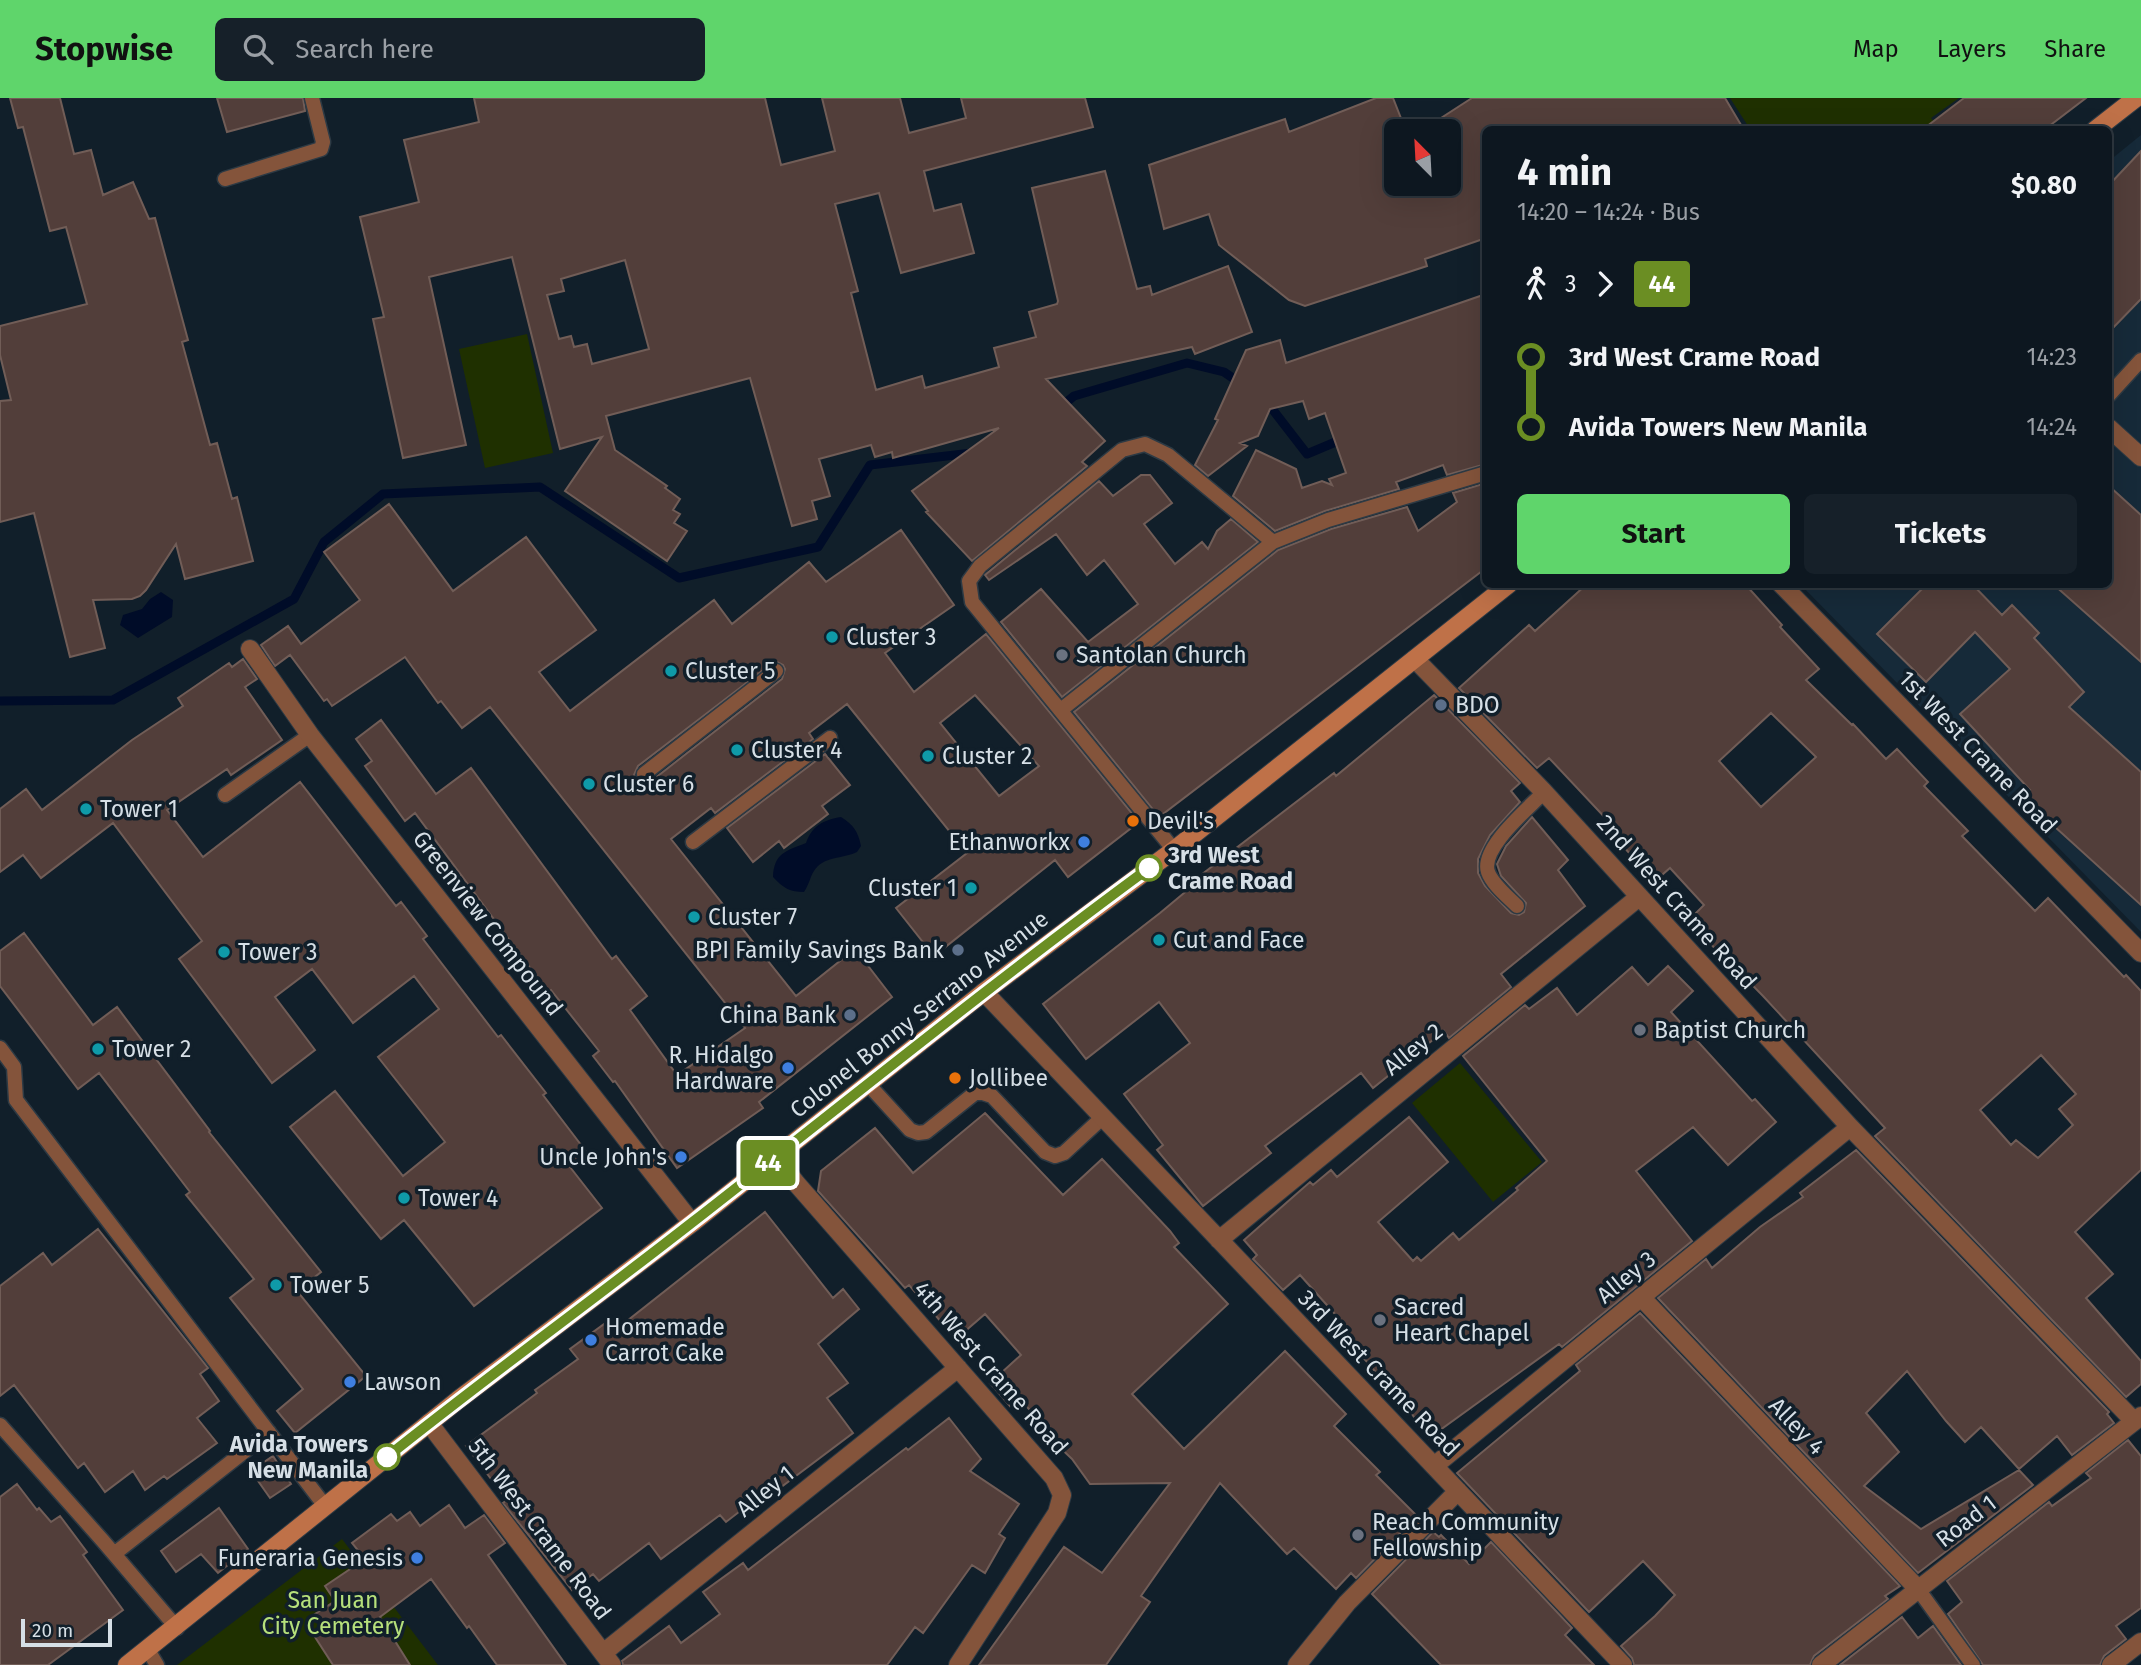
<!DOCTYPE html>
<html lang="en">
<head>
<meta charset="utf-8">
<style>
	body { margin:0; font-family:"Fira Sans",sans-serif; background:#162029; color:#f1f3f6; height:100vh; display:flex; flex-direction:column; font-size:26px; white-space:nowrap }
	* { box-sizing:border-box; margin:0 }
	p { font-size:23px; color:#9a9fa5 }
	.icon { flex:none; width:38px; height:38px; fill:none; stroke:currentColor; stroke-width:2; stroke-linecap:round; stroke-linejoin:round }
	.map { position:relative; flex:1; overflow:hidden }
	.details { position:absolute; left:1482px; top:28px; width:630px; height:462px; display:flex; flex-direction:column; background:#0d1720; border-radius:10px; box-shadow:0 7px 28px #0002,0 0 0 2px #2d363e }
	.details>* { flex:none }
	.badge { padding:0 14px; border-radius:5px; font-size:24px; line-height:46px }
	.needle { width:46px; rotate:336deg }
	.tools { position:absolute; left:1384px; top:21px; display:grid; gap:14px }
	.tools a { display:grid; place-items:center; width:77px; height:77px; border-radius:10px; background:#0d1720; box-shadow:0 7px 28px #0002,0 0 0 2px #2d363e; font-size:35px }
	.scale { position:absolute; left:21px; bottom:18px; width:91px; box-sizing:border-box; padding-left:7px; border:4px solid #d6dfe6; border-top:0; font-size:19px; line-height:24px; white-space:nowrap; color:#d6dfe6; -webkit-text-stroke:5px #111f2a; paint-order:stroke }
	.map>.badge { position:absolute; translate:-50% -50%; box-shadow:0 0 0 4px #fff }
	.legs { display:flex; align-items:center; gap:10px; height:77px; padding:0 35px; font-size:23px }
	.legs p { margin-inline-start:auto }
	.headline { display:flex; align-items:center; justify-content:space-between; height:119px; padding:0 35px }
	h1 { font-size:38px; font-weight:700; line-height:52px }
	.button { display:flex; gap:14px; margin-top:auto; padding:14px 35px }
	.button a { flex:1; height:80px; border-radius:10px; background:#5fd56b; color:#111; font-size:28px; font-weight:700; line-height:80px; text-align:center }
	.button a+a { background:#162029; color:#f1f3f6 }
	ul { padding:0 35px; list-style:none }
	li { display:flex; align-items:center; gap:24px; height:70px; font-size:26px }
	li i { display:grid; place-items:center; width:10px; height:100%; margin:0 9px; background:currentColor }
	li i::after { content:''; width:18px; height:18px; margin:-9px; border:5px solid; border-radius:50%; background:#0d1720 }
	li p { margin-inline-start:auto }
	li:first-child i { background:linear-gradient(#0000 50%,currentColor 0) }
	li:last-child i { background:linear-gradient(currentColor 50%,#0000 0) }
	header { display:flex; align-items:center; gap:42px; box-sizing:border-box; height:98px; padding:0 35px; background:#5fd56b; color:#111 }
	header strong { font-size:33px }
	nav { display:flex; gap:38px; margin-inline-start:auto; font-size:24px }
	.search { width:490px; height:63px; background:#162029; display:flex; align-items:center; gap:18px; box-sizing:border-box; padding:0 24px; border-radius:10px; color:#9a9fa5; font-size:26px }
	.map>svg:first-child { display:block }
	.built { fill:#162a39 }
	.green { fill:#1f3000 }
	.water { fill:#000c28 }
	.lines { fill:none; stroke-linecap:round; stroke-linejoin:round }
	.stream { stroke:#000c28; stroke-width:9 }
	.building { fill:#523e3a; stroke:#715d57; stroke-width:2; fill-rule:evenodd }
	.service-casing { stroke:#2d3a44; stroke-width:17 }
	.minor-casing { stroke:#2d3a44; stroke-width:20 }
	.secondary-casing { stroke:#2d3a44; stroke-width:20 }
	.service { stroke:#84543b; stroke-width:14 }
	.minor { stroke:#84543b; stroke-width:18 }
	.secondary { stroke:#bf7148; stroke-width:18 }
	.line-1-casing { stroke:#fff; stroke-width:16 }
	.line-1 { stroke:#6b8e23; stroke-width:10 }
	.culture-dot { fill:#0f9aa8; stroke:#111f2a; stroke-width:2.5 }
	.worship-dot { fill:#6b7280; stroke:#111f2a; stroke-width:2.5 }
	.service-dot { fill:#5c6f8a; stroke:#111f2a; stroke-width:2.5 }
	.food-dot { fill:#e8710a; stroke:#111f2a; stroke-width:2.5 }
	.shop-dot { fill:#3f7fe0; stroke:#111f2a; stroke-width:2.5 }
	.stop-1-dot { fill:#fff; stroke:#6b8e23; stroke-width:3.5 }
	.labels { text-anchor:middle; stroke-width:7; stroke-linejoin:round; paint-order:stroke }
	.poi-label { font-size:23px; fill:#d6dfe6; stroke:#111f2a; text-anchor:start }
	.street-label { font-size:23px; fill:#d6dfe6; stroke:#111f2a }
	.stop-label { font-size:23px; font-weight:bold; fill:#d6dfe6; stroke:#111f2a; text-anchor:start }
	.park-label { font-size:23px; fill:#b6e07b; stroke:#111f2a }
</style>
</head>
<body>
<header>
<strong>Stopwise</strong>
<div class="search"><svg class="icon" aria-label="search" viewBox="0 0 24 24"><circle cx="10" cy="10" r="6"/><path d="M15 15l6 6"/></svg>Search here</div>
<nav><a>Map</a><a>Layers</a><a>Share</a></nav>
</header>
<div class="map">
<svg width="2141" height="1567" viewBox="0 0 2141 1567">
	<rect width="100%" height="100%" fill="#111f2a"/>
	<path class="built" d="M2141,37V834L1801,487L2109,486V63Z"/>
	<path class="green" d="M1730,0H1959L1931,20L1941,32L1750,31Z
		M527,236L553,355L485,370L459,251Z
		M1460,965L1542,1064L1493,1104L1412,1005Z
		M342,1441L438,1567H177Z"/>
	<path class="water" d="M161,494L173,502L172,519L138,540L120,527L123,517L142,511L150,501Z
		M841,719C854,727 858,734 861,748L857,754C843,761 823,758 814,773C810,779 809,787 804,794C790,794 783,790 773,779C774,755 786,753 806,745C812,728 823,722 841,719Z"/>
	<g class="lines">
		<path class="stream" d="M1266,303L1307,356L1345,340
			M1058,311L1074,298L1187,265L1224,274L1243,287
			M0,603L113,602L294,501L324,444L383,396L540,389L679,480L818,449L870,367L972,355"/>
	</g>
	<path class="building" d="M10,0H60L74,56L91,52L103,97L133,84L149,121L155,120L188,242L182,244L210,347L217,345L232,401L237,399L253,463L185,481L176,446L146,492L140,498L132,501L93,502L105,550L70,559L34,415L0,424V303L11,302L0,257V228L87,206L66,129L50,133L23,29L18,30Z
		M217,0H303L305,13L227,34Z
		M474,0H765L781,67L835,53L822,0H900L909,35L966,20L961,0H1085L1093,29L924,73L934,113L961,106L974,155L901,175L879,95L835,106L858,193L851,195L876,292L922,278L925,290L999,269L994,250L1036,239L1029,214L1057,206L1058,203L1032,90L1105,73L1137,191L1150,188L1152,197L1228,168L1252,234L1195,256L1192,249L1046,281L1105,343L1082,364L1087,368L972,463L926,414L928,413L912,393L999,330L893,360L892,354L875,359L871,347L819,361L830,398L812,403L817,421L792,428L750,280L606,318L615,352L667,388L665,390L680,401L673,412L680,416L674,425L687,433L667,463L565,393L602,339L560,351L512,159L429,179L466,347L403,360L373,221L384,219L360,119L419,104L404,42L479,24ZM625,162L649,251L592,266L587,246L574,249L571,238L559,241L547,197L564,193L561,181Z
		M1376,0H1393L1406,33H1396V86H1449V33H1421L1472,0H1725L1744,32H1486V140L1425,161L1427,168L1305,208L1289,202L1219,147L1209,116L1164,131L1149,67L1285,21L1289,34Z
		M1964,0H2086L2044,32H1922Z
		M2141,53V201L2109,234V87Z
		M1486,196V366L1447,377L1443,367L1396,384L1399,391L1325,413L1275,433L1233,398L1256,352L1296,371L1302,390L1322,383L1332,387L1329,381L1346,375L1325,315L1309,321L1303,303L1270,311L1258,338L1240,345L1247,348L1208,378L1195,367L1218,322L1215,321L1246,252L1280,242L1286,265Z
		M1141,377H1150L1172,405L1144,426L1175,466L1202,444L1208,451L1217,433L1231,421L1258,444L1062,599L1001,524L1041,491L1088,544L1138,506L1104,462L1087,477L1056,436L989,482L985,477L1099,383L1113,398Z
		M1486,385V470L1159,719L1074,614L1278,452L1331,431L1407,409L1418,433L1457,404L1453,395Z
		M2109,388L2141,417V564L2053,486H2109Z
		M389,406L453,493L526,439L596,532L539,574L570,613L714,502L732,526L809,464L826,484L901,432L954,507L885,555L914,594L986,536L1139,724L1068,779L1055,762L934,858L896,810L967,755L847,606L809,635L813,641L715,715L711,710L671,741L796,898L855,851L892,899L759,1004L763,1010L677,1070L615,983L613,984L593,958L599,953L551,892L548,894L415,715L405,723L365,668L372,663L356,641L381,622L436,696L471,670L612,861L616,858L647,898L630,912L677,977L745,930L490,609L462,630L441,603L438,605L405,559L332,608L327,601L324,603L290,557L275,568L261,547L288,528L301,546L360,502L324,454ZM775,563L783,567L785,571L782,581L650,684L645,686L637,682L634,677L638,668ZM975,597L1039,668L999,698L940,625Z
		M1587,486H1745L1782,527L1780,529L1819,571L1806,582L1852,627L1853,626L1886,661L1897,651L1928,684L1924,688L1968,733L1962,738L2035,813L2048,800L2124,879L2126,877L2141,893V1072L2075,1134L2113,1176L2086,1200L2141,1263V1286L2126,1299L1875,1038L1885,1030L1763,898L1722,856L1721,858L1690,821L1704,807L1670,770L1655,783L1621,746L1626,742L1549,660L1537,670L1459,590L1529,527L1535,533ZM1771,615L1816,659L1761,709L1719,663ZM2041,957L2076,996L2059,1011L2073,1027L2038,1060L2016,1042L2011,1047L1980,1012Z
		M1927,486H1972L2002,517L2012,507L2039,535L2034,540L2084,594L2069,609L2141,674V807L2023,700L2030,692L1960,616L2010,571L1975,534L1926,584L1877,536Z
		M243,561L257,581L245,589L282,642L231,677L227,671L167,712L203,759L300,684L396,808L401,804L427,838L423,841L498,939L501,937L546,995L543,997L588,1056L570,1069L602,1110L474,1208L404,1122L381,1141L290,1029L335,993L403,1078L445,1044L378,959L439,911L414,878L353,925L312,871L275,899L315,952L272,985L179,861L202,843L113,725L41,780L23,757L0,774V711L26,691L42,712L132,642L183,608L178,600L229,565L232,569Z
		M1434,597L1520,685L1511,693L1520,704L1490,737L1478,761V775L1485,788L1511,815L1519,817L1524,814L1526,805L1501,778L1497,766L1506,748L1532,719L1568,762L1558,772L1585,808L1501,876L1511,889L1449,940L1444,933L1373,990L1361,975L1265,1048L1271,1055L1203,1108L1157,1052L1163,1047L1124,996L1190,945L1159,904L1086,961L1043,906L1160,815L1190,790L1188,787L1334,675L1336,678Z
		M825,656L850,687L822,708L828,716L784,750L779,743L753,764L727,730Z
		M24,835L93,927L117,909L210,1033L209,1034L321,1174L297,1193L366,1278L295,1335L277,1313L303,1291L230,1200L254,1181L186,1097L190,1094L99,975L78,991L0,888V853Z
		M1668,868L1693,893L1671,914L1752,1003L1755,1001L1776,1024L1728,1067L1693,1029L1636,1073L1692,1143L1562,1249L1559,1246L1429,1340L1404,1305L1399,1309L1382,1288L1385,1285L1338,1230L1343,1225L1300,1177L1283,1192L1253,1161L1257,1157L1244,1142L1310,1084L1313,1087L1331,1072L1337,1079L1409,1019L1448,1064L1378,1124L1413,1163L1417,1159L1421,1163L1453,1135L1459,1142L1518,1092L1516,1090L1547,1063L1463,958L1525,907L1529,911L1557,890L1577,917L1632,869L1648,887Z
		M985,1015L1063,1097L1102,1061L1170,1133L1179,1145L1174,1149L1228,1206L1132,1296L1184,1351L1285,1253L1346,1316L1334,1328L1380,1374L1376,1377L1417,1418L1356,1480L1351,1475L1336,1491L1294,1450L1287,1456L1220,1385L1141,1498L1150,1504L1106,1567H979L1064,1449L1102,1475L1170,1385L1090,1386L1072,1361L1053,1343L1056,1341L1019,1300L1010,1308L990,1285L1021,1257L985,1216L956,1241L909,1187L905,1190L818,1093L821,1073L875,1030L913,1075Z
		M1856,1052L2109,1314L2107,1316L2114,1325L2072,1357L2057,1338L2019,1371L1981,1329L1965,1344L1946,1323L1907,1273L1866,1315L1899,1354L1864,1388L1921,1431L2019,1372L2033,1387L1918,1475L1658,1200L1706,1161L1712,1170L1760,1129L1803,1099L1800,1095Z
		M765,1114L833,1200L843,1191L859,1211L818,1246L848,1285L827,1300L853,1335L760,1405L757,1400L726,1424L720,1417L661,1461L649,1445L599,1483L593,1476L572,1492L503,1405L507,1402L466,1348L537,1295L535,1292L578,1261L570,1251L611,1221L618,1230Z
		M98,1131L208,1270L200,1276L219,1303L197,1320L217,1345L167,1381L164,1378L145,1392L133,1373L105,1394L84,1365L78,1370L14,1287L0,1298V1188L43,1155L52,1167Z
		M1640,1215L1900,1488L1885,1498L1888,1501L1814,1558L1810,1567H1634L1632,1560L1621,1548L1655,1518L1675,1497L1643,1463L1589,1514L1457,1375L1580,1273L1576,1267Z
		M949,1320L981,1361L970,1373L1019,1406L999,1436L1005,1440L985,1475L972,1467L923,1535L915,1529L887,1567H623L622,1563L669,1528L681,1545L720,1516L703,1494L743,1465L748,1472L906,1350L908,1352Z
		M2128,1342L2141,1358V1510L2116,1528L2126,1541L2104,1558L2100,1567H1983L1948,1516L1962,1504L1947,1483L2049,1404L2052,1408L2091,1380L2086,1375Z
		M273,1358L291,1386L270,1400L251,1373Z
		M17,1386L37,1412L39,1410L51,1424L60,1418L87,1454L83,1457L123,1512L48,1567H0V1399Z
		M449,1407L465,1430L484,1417L505,1445L488,1457L566,1567H497L469,1528L467,1530L431,1481L380,1519L410,1567H333L315,1539L326,1532L315,1516L335,1503L325,1488L365,1461L352,1445L391,1416L397,1423L410,1414L420,1428Z
		M219,1410L248,1451L218,1475L201,1456L176,1474L161,1453Z
		M1433,1434L1439,1439L1441,1437L1469,1466L1491,1444L1572,1530L1565,1537L1594,1567H1441L1372,1496Z
		M1902,1519L1918,1540L1933,1528L1961,1567H1840Z"/>
	<g class="lines">
		<g class="service-casing">
			<path id="service" d="M225,81L321,51L323,44L312,0
				M2109,297L2141,262
				M1062,611L1273,444L1328,422L1486,375
				M644,676L776,573
				M225,697L310,637
				M693,744L830,640
				M1174,752L972,504L969,483L980,468L1122,352L1145,346L1168,357L1273,444
				M1517,808C1508,799 1492,786 1488,774C1480,750 1528,711 1544,694
				M0,950L14,969L16,1002L325,1408
				M868,986L910,1032L918,1035L926,1034L975,995H983L992,998L1045,1054L1055,1058L1064,1055L1103,1019
				M0,1327L103,1443L177,1530
				M114,1456L269,1334
				M1918,1491L1973,1567
				M148,1552L157,1567"/>
		</g>
		<g class="minor-casing">
			<path id="minor" d="M2109,330L2141,359
				M1781,486L2141,855
				M250,551L310,637L692,1125
				M1415,561L1544,694L1850,1029L2134,1323
				M984,894L1623,1567
				M776,1059L796,1085L1054,1380L1062,1397L1057,1415L958,1567
				M1219,1142L1639,799
				M1641,1199L1918,1491
				M429,1325L612,1567
				M1434,1368L1850,1029
				M603,1555L958,1270
				M1297,1567L1347,1505L1458,1393
				M1821,1567L2141,1318
				M2111,1567L2141,1544"/>
		</g>
		<g class="secondary-casing">
			<path id="secondary" d="M2095,32L2136,0
				M127,1567L458,1302L692,1125L984,894L1174,752L1509,486"/>
		</g>
		<use href="#service" class="service"/>
		<use href="#minor" class="minor"/>
		<use href="#secondary" class="secondary"/>
	</g>
	<g class="lines">
		<g class="line-1-casing">
			<path id="line-1" d="M387,1359C488,1278 592,1203 694,1123C845,1005 994,884 1149,770"/>
		</g>
		<use href="#line-1" class="line-1"/>
	</g>
	<g class="culture-dot">
		<circle cx="832" cy="539" r="7"/>
		<circle cx="671" cy="573" r="7"/>
		<circle cx="737" cy="652" r="7"/>
		<circle cx="928" cy="658" r="7"/>
		<circle cx="589" cy="686" r="7"/>
		<circle cx="86" cy="711" r="7"/>
		<circle cx="971" cy="790" r="7"/>
		<circle cx="694" cy="819" r="7"/>
		<circle cx="1159" cy="842" r="7"/>
		<circle cx="224" cy="854" r="7"/>
		<circle cx="98" cy="951" r="7"/>
		<circle cx="404" cy="1100" r="7"/>
		<circle cx="276" cy="1187" r="7"/>
	</g>
	<g class="worship-dot">
		<circle cx="1062" cy="557" r="7"/>
		<circle cx="1640" cy="932" r="7"/>
		<circle cx="1380" cy="1222" r="7"/>
		<circle cx="1358" cy="1437" r="7"/>
	</g>
	<g class="service-dot">
		<circle cx="1441" cy="607" r="7"/>
		<circle cx="958" cy="852" r="7"/>
		<circle cx="850" cy="917" r="7"/>
	</g>
	<g class="food-dot">
		<circle cx="1133" cy="723" r="7"/>
		<circle cx="955" cy="980" r="7"/>
	</g>
	<g class="shop-dot">
		<circle cx="1084" cy="744" r="7"/>
		<circle cx="788" cy="970" r="7"/>
		<circle cx="681" cy="1059" r="7"/>
		<circle cx="591" cy="1242" r="7"/>
		<circle cx="350" cy="1284" r="7"/>
		<circle cx="417" cy="1460" r="7"/>
	</g>
	<g class="stop-1-dot">
		<circle cx="1149" cy="770" r="12"/>
		<circle cx="387" cy="1359" r="12"/>
	</g>
	<g class="labels">
		<g class="poi-label">
			<text x="846" y="547">Cluster 3</text>
			<text x="1076" y="565">Santolan Church</text>
			<text x="685" y="581">Cluster 5</text>
			<text x="1455" y="615">BDO</text>
			<text x="751" y="660">Cluster 4</text>
			<text x="942" y="666">Cluster 2</text>
			<text x="603" y="694">Cluster 6</text>
			<text x="100" y="719">Tower 1</text>
			<text x="1147" y="731">Devil's</text>
			<text x="1070" y="752" text-anchor="end">Ethanworkx</text>
			<text x="957" y="798" text-anchor="end">Cluster 1</text>
			<text x="708" y="827">Cluster 7</text>
			<text x="1173" y="850">Cut and Face</text>
			<text x="944" y="860" text-anchor="end">BPI Family Savings Bank</text>
			<text x="238" y="862">Tower 3</text>
			<text x="836" y="925" text-anchor="end">China Bank</text>
			<text x="1654" y="940">Baptist Church</text>
			<text x="112" y="959">Tower 2</text>
			<text x="774" y="965" text-anchor="end">R. Hidalgo<tspan x="774" dy="26">Hardware</tspan></text>
			<text x="969" y="988">Jollibee</text>
			<text x="667" y="1067" text-anchor="end">Uncle John's</text>
			<text x="418" y="1108">Tower 4</text>
			<text x="290" y="1195">Tower 5</text>
			<text x="1394" y="1217">Sacred<tspan x="1394" dy="26">Heart Chapel</tspan></text>
			<text x="605" y="1237">Homemade<tspan x="605" dy="26">Carrot Cake</tspan></text>
			<text x="364" y="1292">Lawson</text>
			<text x="1372" y="1432">Reach Community<tspan x="1372" dy="26">Fellowship</tspan></text>
			<text x="403" y="1468" text-anchor="end">Funeraria Genesis</text>
		</g>
		<g class="street-label">
			<text transform="translate(1978 654) rotate(46)" y="8">1st West Crame Road</text>
			<text transform="translate(1677 804) rotate(48)" y="8">2nd West Crame Road</text>
			<text transform="translate(488 825) rotate(52)" y="8">Greenview Compound</text>
			<text transform="translate(919 916) rotate(-38)" y="8">Colonel Bonny Serrano Avenue</text>
			<text transform="translate(1413 951) rotate(-39)" y="8">Alley 2</text>
			<text transform="translate(1626 1179) rotate(-39)" y="8">Alley 3</text>
			<text transform="translate(991 1270) rotate(49)" y="8">4th West Crame Road</text>
			<text transform="translate(1379 1275) rotate(46)" y="8">3rd West Crame Road</text>
			<text transform="translate(1797 1328) rotate(46)" y="8">Alley 4</text>
			<text transform="translate(765 1393) rotate(-39)" y="8">Alley 1</text>
			<text transform="translate(1966 1423) rotate(-38)" y="8">Road 1</text>
			<text transform="translate(540 1431) rotate(53)" y="8">5th West Crame Road</text>
		</g>
		<g class="stop-label">
			<text x="1168" y="765">3rd West<tspan x="1168" dy="26">Crame Road</tspan></text>
			<text x="368" y="1354" text-anchor="end">Avida Towers<tspan x="368" dy="26">New Manila</tspan></text>
		</g>
		<g class="park-label">
			<text x="333" y="1510">San Juan<tspan x="333" dy="26">City Cemetery</tspan></text>
		</g>
	</g>
</svg>
<div class="tools">
<a><svg class="needle" viewBox="-14 -14 28 28"><path d="M0-13l5 13h-10z" fill="#e53935"/><path d="M0 13l5-13h-10z" fill="#9a9fa5"/></svg></a>
</div>
<div class="scale">20 m</div>
<b class="badge" style="left:768px;top:1065px;background:#6b8e23;color:#fff">44</b>
<section class="details">
<div class="headline"><div><h1>4 min</h1><p>14:20 – 14:24 · Bus</p></div><b>$0.80</b></div>
<div class="legs"><svg class="icon" aria-label="walk" viewBox="0 0 24 24"><circle cx="13" cy="4" r="2"/><path d="M13 8l-2 6 4 7M11 14l-3 7M7 12l3-4h3l4 4"/></svg>3<svg class="icon" aria-label="forward" viewBox="0 0 24 24"><path d="M9 5l7 7-7 7"/></svg><b class="badge" style="background:#6b8e23;color:#fff">44</b></div>
<ul>
<li><i style="color:#6b8e23"></i><b>3rd West Crame Road</b><p>14:23</p></li>
<li><i style="color:#6b8e23"></i><b>Avida Towers New Manila</b><p>14:24</p></li>
</ul>
<div class="button"><a>Start</a><a>Tickets</a></div>
</section>
</div>
</body>
</html>
